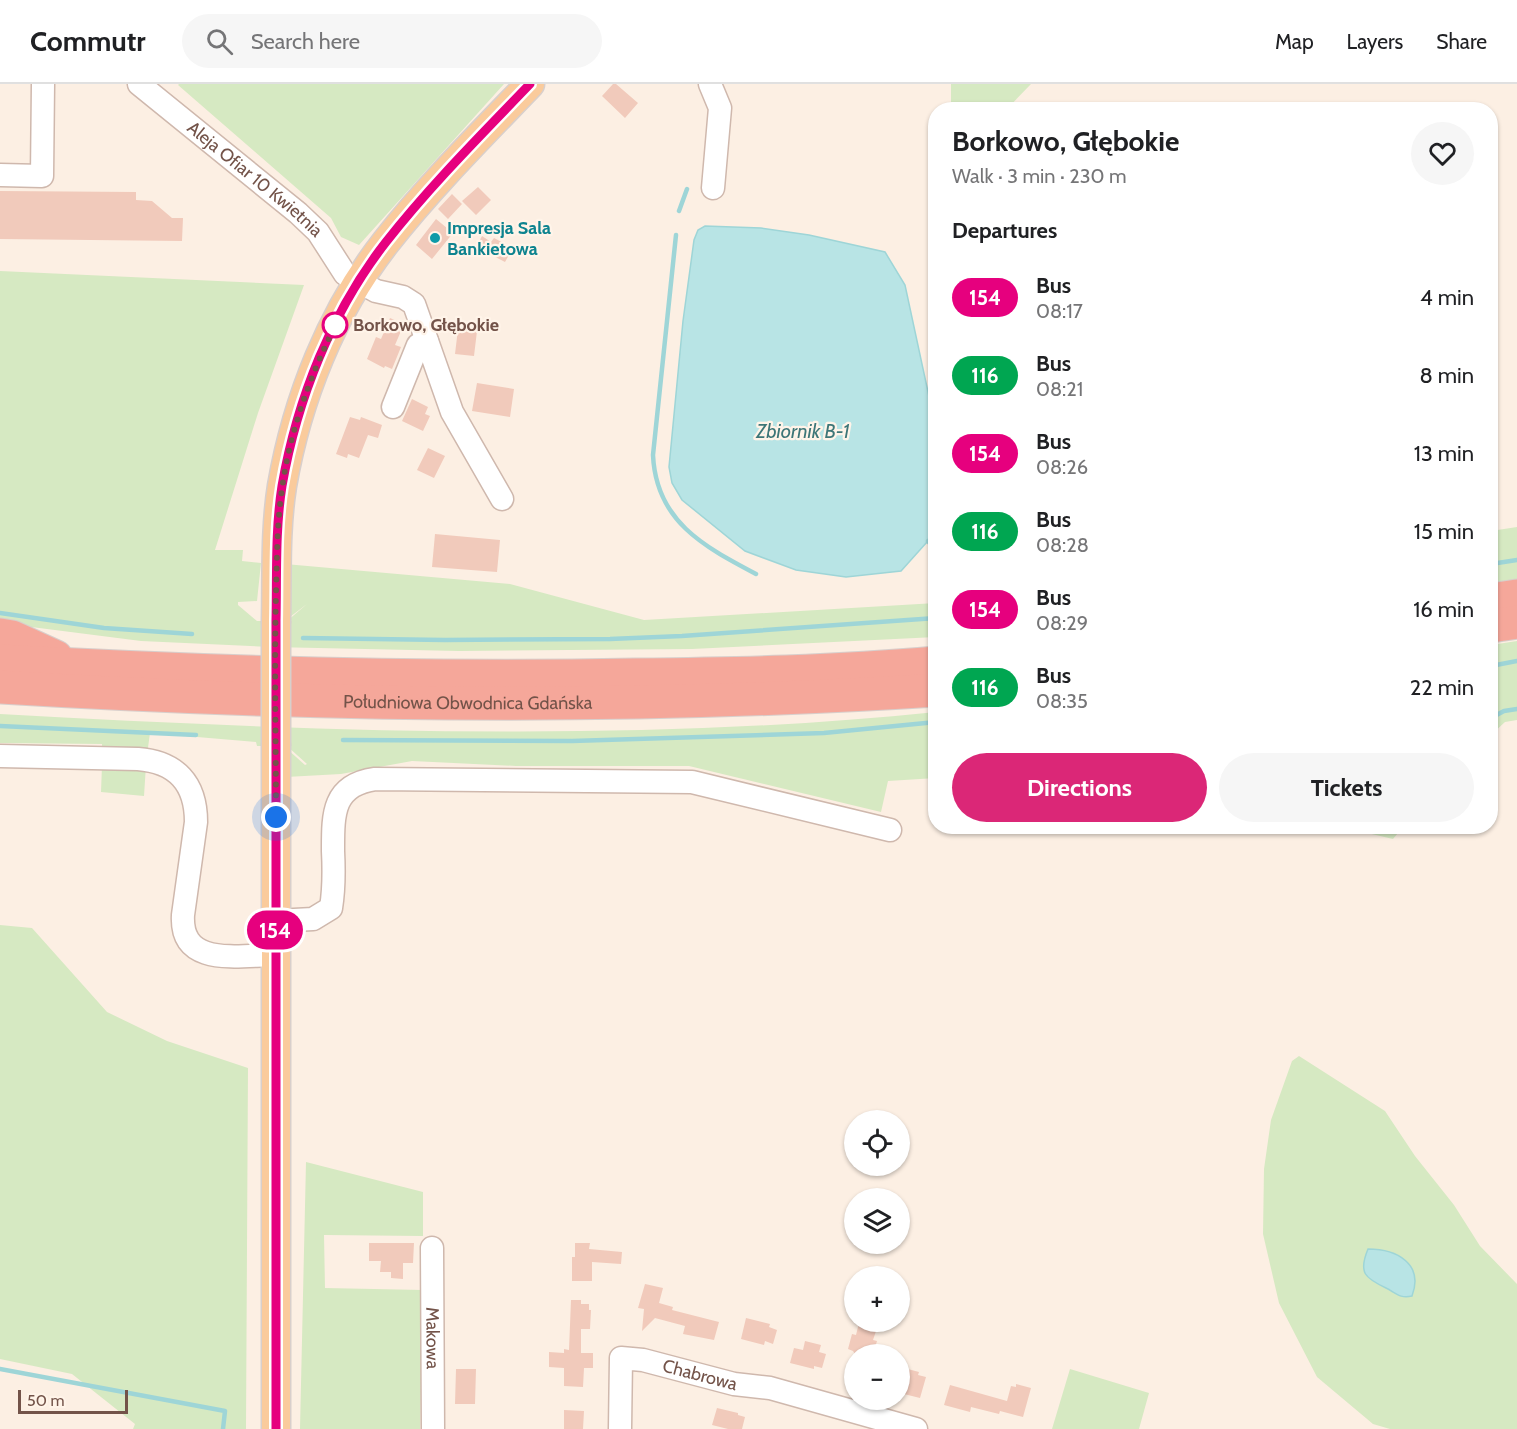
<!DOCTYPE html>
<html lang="en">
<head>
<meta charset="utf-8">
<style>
	body { margin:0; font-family:Cabin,sans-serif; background:#f6f6f6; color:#202124; height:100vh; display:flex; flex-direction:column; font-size:22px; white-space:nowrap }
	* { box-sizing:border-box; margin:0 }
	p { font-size:20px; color:#757577 }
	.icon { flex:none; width:33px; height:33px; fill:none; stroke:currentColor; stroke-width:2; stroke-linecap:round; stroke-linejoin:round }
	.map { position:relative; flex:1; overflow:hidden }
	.side { position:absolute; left:928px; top:18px; width:570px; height:732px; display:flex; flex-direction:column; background:#fff; border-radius:24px; box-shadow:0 2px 4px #0004 }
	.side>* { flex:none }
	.badge { padding:0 12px; border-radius:20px; font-size:21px; line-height:39px }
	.buttons { position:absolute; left:844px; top:1026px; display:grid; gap:12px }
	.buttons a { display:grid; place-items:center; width:66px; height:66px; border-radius:50%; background:#fff; box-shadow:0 2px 4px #0004; font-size:30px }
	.scale { position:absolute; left:18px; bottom:15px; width:110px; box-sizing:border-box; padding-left:6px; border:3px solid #735349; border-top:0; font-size:16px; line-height:21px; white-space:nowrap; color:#735349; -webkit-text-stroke:4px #fff4e9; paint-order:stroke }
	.you { position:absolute; width:30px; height:30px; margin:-15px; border:4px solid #fff; border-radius:50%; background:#1a73e8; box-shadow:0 0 0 9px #1a73e833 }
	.map>.badge { position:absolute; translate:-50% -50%; box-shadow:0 0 0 3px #fff }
	h2 { padding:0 24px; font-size:22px; line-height:54px }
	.round { display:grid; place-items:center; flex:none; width:63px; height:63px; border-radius:32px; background:#f6f6f6 }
	.overview { display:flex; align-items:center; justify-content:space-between; height:102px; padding:0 24px }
	h1 { font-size:28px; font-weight:700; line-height:45px }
	.cta { display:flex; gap:12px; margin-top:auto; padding:12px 24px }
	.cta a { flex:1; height:69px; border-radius:36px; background:#db2777; color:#fff; font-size:24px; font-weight:700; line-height:69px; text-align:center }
	.cta a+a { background:#f6f6f6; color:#202124 }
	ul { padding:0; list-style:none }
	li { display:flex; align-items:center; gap:18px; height:78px; padding:0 24px }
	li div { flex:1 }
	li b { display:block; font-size:22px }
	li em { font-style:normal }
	li .badge { min-width:66px; font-weight:700; text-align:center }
	header { display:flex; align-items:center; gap:36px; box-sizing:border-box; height:84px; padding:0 30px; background:#fff; border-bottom:2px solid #e0e0e0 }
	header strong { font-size:28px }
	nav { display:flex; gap:33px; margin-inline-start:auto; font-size:21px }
	.search { width:420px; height:54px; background:#f6f6f6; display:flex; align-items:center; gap:15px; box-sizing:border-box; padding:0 21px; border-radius:33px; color:#757577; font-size:22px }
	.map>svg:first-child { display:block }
	.green { fill:#d6e9c2 }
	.water { fill:#b8e4e5; stroke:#9ed5d7; stroke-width:1.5 }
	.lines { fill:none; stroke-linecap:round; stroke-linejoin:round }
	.stream { stroke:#9ed5d7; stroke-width:4.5 }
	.building { fill:#f1cabb }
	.minor-casing { stroke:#cfb8ad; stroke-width:25 }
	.major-casing { stroke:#d8cfcc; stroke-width:31 }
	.highway-casing { stroke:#d8cfcc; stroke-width:35 }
	.minor { stroke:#fff; stroke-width:22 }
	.major { stroke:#facb9c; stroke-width:28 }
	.highway { stroke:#f5a79a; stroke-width:33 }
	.major-bridge-casing { stroke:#d8cfcc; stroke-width:31; stroke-linecap:butt }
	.major-bridge { stroke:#facb9c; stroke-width:28 }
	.line-casing { stroke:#fff; stroke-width:14 }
	.line { stroke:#e6007e; stroke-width:9 }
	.walk { stroke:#735349; stroke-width:6; stroke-dasharray:0 10.8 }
	.culture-dot { fill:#0f9aa8; stroke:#fff4e9; stroke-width:2 }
	.stop-dot { fill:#fff; stroke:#e6007e; stroke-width:3 }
	.labels { text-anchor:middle; stroke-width:4.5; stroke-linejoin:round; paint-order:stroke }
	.street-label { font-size:18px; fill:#735349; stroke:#fff4e9 }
	.culture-label { font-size:18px; font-weight:bold; fill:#0d838f; stroke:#fff4e9; text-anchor:start }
	.stop-label { font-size:18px; font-weight:bold; fill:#735349; stroke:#fff4e9; text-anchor:start }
	.water-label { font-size:20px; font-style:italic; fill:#3d7678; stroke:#fff4e9 }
</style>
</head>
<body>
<header>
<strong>Commutr</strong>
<div class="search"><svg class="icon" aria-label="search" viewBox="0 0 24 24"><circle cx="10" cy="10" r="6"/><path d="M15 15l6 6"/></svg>Search here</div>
<nav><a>Map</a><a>Layers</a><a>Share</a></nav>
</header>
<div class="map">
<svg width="1517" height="1345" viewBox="0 0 1517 1345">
	<rect width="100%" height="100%" fill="#fcefe3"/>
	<path class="green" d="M179,0H504L359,161L341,153L331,134L178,1Z
		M951,0H1031L1006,26L951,25Z
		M0,187L304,201L258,329L215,466H243L242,477L261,479L257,517L238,518V521L257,537H287L307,520L286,536L285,480L510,500L644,536L936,519V553L692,565L459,567L271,563L141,557L0,539Z
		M1517,443V498L1491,501V447Z
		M1517,557V636L1505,638L1491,651V561Z
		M936,628V694L888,697L881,728L689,682H516L412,677L341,690L286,693V664L305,681L307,680L287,662H257L256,658L150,649L147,671H102V660L0,659V630C311,647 626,660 936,628Z
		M102,681H146L144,712L101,708Z
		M1342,743H1403L1393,755Z
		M0,841L32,844L107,928L167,957L248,984L246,1345H133L135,1340L72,1290L0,1275Z
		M1299,972L1385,1027L1415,1072L1454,1121L1480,1162L1517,1200V1345H1390L1373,1340L1317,1293L1279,1219L1263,1150L1264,1085L1271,1036L1292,977Z
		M306,1078L423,1108V1152L324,1151L325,1204L423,1206L420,1345H300Z
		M1070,1285L1149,1309L1139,1345H1052Z"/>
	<path class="water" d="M705,142L761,144L809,151L885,168L905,201L936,345V448L901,487L846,493L796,486L745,467L682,416L672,399L669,383L683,237L694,156L698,146Z
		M1368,1165C1397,1165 1424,1180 1412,1212C1400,1215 1396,1209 1386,1204C1365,1194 1358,1189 1368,1165Z"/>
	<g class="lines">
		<path class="stream" d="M679,127L687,105
			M676,151L653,371C656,437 703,462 756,490
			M928,457L936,467
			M1491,480L1517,476
			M0,529L104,544L192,550
			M303,554L445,556L610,555L682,552L936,534
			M1491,582L1517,577
			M1491,634L1504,627L1517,625
			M0,642L196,651
			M343,656L572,657L824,649L936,638
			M0,1285L225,1327L223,1345"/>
	</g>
	<path class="building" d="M613,0H616L638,19L625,34L602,12Z
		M478,103L491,116L476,131L462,117Z
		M0,107L136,108V116L152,117L172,134H183L182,157L0,155Z
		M452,110L462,120L448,135L438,125Z
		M436,135L453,149L432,175L416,161Z
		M482,152L491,158L494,154L513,164L505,178L476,163Z
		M390,234L404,240L395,261L401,263L392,285L385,282L384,284L367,275L376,253L381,255Z
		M458,245L477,247L474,272L455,270Z
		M477,299L514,305L510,333L472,327Z
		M412,315L428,323L425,330L430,332L423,347L402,337Z
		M350,333L360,336L361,333L382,341L378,354L368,351L359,374L348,370L347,374L336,370Z
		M428,364L445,372L434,394L417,386Z
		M435,450L500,456L497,488L432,483Z
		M369,1159H414L413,1179H403V1195L391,1194V1188H380L381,1177H369Z
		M575,1159H590L589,1165L622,1168L621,1180L592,1178V1197H572V1173H575Z
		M645,1200L663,1204L659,1219L673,1223L672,1226L719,1238L714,1256L683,1250L685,1242L655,1234L642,1247L644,1225L638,1224Z
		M571,1216H581V1220H589V1226H591L590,1245H581V1269H593V1284H584L583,1303L564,1302V1284L549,1283V1268L564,1269V1265L569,1266Z
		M746,1234L770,1240L769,1243L777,1246L773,1260L765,1257L764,1261L741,1255Z
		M859,1239L877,1244L873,1256L877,1257L873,1270H855L853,1267L848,1265L852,1250L856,1251Z
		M805,1257L821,1261L819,1268L826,1270L822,1284L814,1282V1285L790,1279L794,1264L803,1266Z
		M904,1284L919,1288L918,1291L926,1293L920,1314L900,1309V1286H903Z
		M456,1285H476L475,1320H455Z
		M1016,1300L1031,1304L1023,1333L1000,1327L999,1330L971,1323L970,1328L944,1321L950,1301L1007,1317L1011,1302L1016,1303Z
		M717,1324L738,1329V1331L745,1333L742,1345H728L712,1341Z
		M564,1326L584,1327L583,1345H564Z"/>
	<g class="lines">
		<g class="minor-casing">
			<g id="minor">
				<path id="s1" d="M139,0L298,129L318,148L345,190L376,207L403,213L414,220L452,328L502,415"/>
				<path d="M710,0L720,24L713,104"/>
				<path d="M0,91L42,92L43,0"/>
				<path d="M393,323L418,261L427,257"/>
				<path d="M0,672L138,675C176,678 196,699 196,738L183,831C180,884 239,871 275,871"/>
				<path d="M275,837L313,835L331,824C334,805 334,786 333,767C333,731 332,701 375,695L692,698L890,746"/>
				<path id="s2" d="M432,1164L433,1345"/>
				<path id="s3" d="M620,1345L621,1274L643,1276L734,1300L770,1304L916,1345"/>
			</g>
		</g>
		<g class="major-casing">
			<path id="major" d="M276,537C277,492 275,446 282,402C297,315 332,227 386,158C430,102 481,51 530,0
				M276,662V1345"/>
		</g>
		<g class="highway-casing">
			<g id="highway">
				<path d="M1491,516L1517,512"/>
				<path d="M1491,542L1517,538"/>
				<path d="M0,551L12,553L56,573"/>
				<path d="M0,577C212,589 423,595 635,591C735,590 836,588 936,579"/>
				<path id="s4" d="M0,603C312,622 624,626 936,606"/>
			</g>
		</g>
		<use href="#minor" class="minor"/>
		<use href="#major" class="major"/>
		<use href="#highway" class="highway"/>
		<g class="major-bridge-casing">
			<path id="major-bridge" d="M276,537V662"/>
		</g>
		<use href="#major-bridge" class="major-bridge"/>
	</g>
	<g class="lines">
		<g class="line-casing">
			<path id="line" d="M276,1345V537C277,492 275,446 282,402C297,315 332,227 386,158C430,102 481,51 530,0"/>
		</g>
		<use href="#line" class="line"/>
		<path class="walk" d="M276,733C276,658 274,584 276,509C277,474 277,439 282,405C290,346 311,289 338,236L335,241"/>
	</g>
	<circle class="culture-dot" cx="435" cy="154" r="6"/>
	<circle class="stop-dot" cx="335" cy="241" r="12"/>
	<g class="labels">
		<g class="street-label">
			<text dy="6" stroke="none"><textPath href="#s1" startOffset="150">Aleja Ofiar 10 Kwietnia</textPath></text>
			<text dy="6" stroke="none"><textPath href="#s4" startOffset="468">Południowa Obwodnica Gdańska</textPath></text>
			<text dy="6" stroke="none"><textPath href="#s2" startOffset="90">Makowa</textPath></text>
			<text dy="6" stroke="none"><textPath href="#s3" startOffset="152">Chabrowa</textPath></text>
		</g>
		<g class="culture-label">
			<text x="447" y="150">Impresja Sala<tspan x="447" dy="21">Bankietowa</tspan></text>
		</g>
		<g class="stop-label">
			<text x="353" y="247">Borkowo, Głębokie</text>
		</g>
		<g class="water-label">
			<text x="803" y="354">Zbiornik B-1</text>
		</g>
	</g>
</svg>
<div class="buttons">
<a><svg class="icon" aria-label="locate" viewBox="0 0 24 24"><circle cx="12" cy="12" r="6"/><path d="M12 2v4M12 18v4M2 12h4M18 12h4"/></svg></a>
<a><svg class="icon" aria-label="layers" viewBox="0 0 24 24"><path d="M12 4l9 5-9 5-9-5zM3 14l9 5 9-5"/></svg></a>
<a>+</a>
<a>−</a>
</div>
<div class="scale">50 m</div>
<div class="you" style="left:276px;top:733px"></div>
<b class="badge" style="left:275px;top:846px;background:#e6007e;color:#fff">154</b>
<section class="side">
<div class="overview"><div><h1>Borkowo, Głębokie</h1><p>Walk · 3 min · 230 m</p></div><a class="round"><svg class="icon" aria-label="heart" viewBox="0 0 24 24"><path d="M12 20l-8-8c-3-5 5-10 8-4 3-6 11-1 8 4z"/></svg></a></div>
<h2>Departures</h2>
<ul>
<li><span class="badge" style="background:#e6007e;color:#fff">154</span><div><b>Bus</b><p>08:17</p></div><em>4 min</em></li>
<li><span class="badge" style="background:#00a651;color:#fff">116</span><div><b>Bus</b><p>08:21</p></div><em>8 min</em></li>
<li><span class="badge" style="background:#e6007e;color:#fff">154</span><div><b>Bus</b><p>08:26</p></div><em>13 min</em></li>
<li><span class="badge" style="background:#00a651;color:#fff">116</span><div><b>Bus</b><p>08:28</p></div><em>15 min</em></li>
<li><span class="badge" style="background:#e6007e;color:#fff">154</span><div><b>Bus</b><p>08:29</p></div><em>16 min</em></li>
<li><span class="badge" style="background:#00a651;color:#fff">116</span><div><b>Bus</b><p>08:35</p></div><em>22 min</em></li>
</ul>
<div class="cta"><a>Directions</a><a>Tickets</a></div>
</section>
</div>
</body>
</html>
